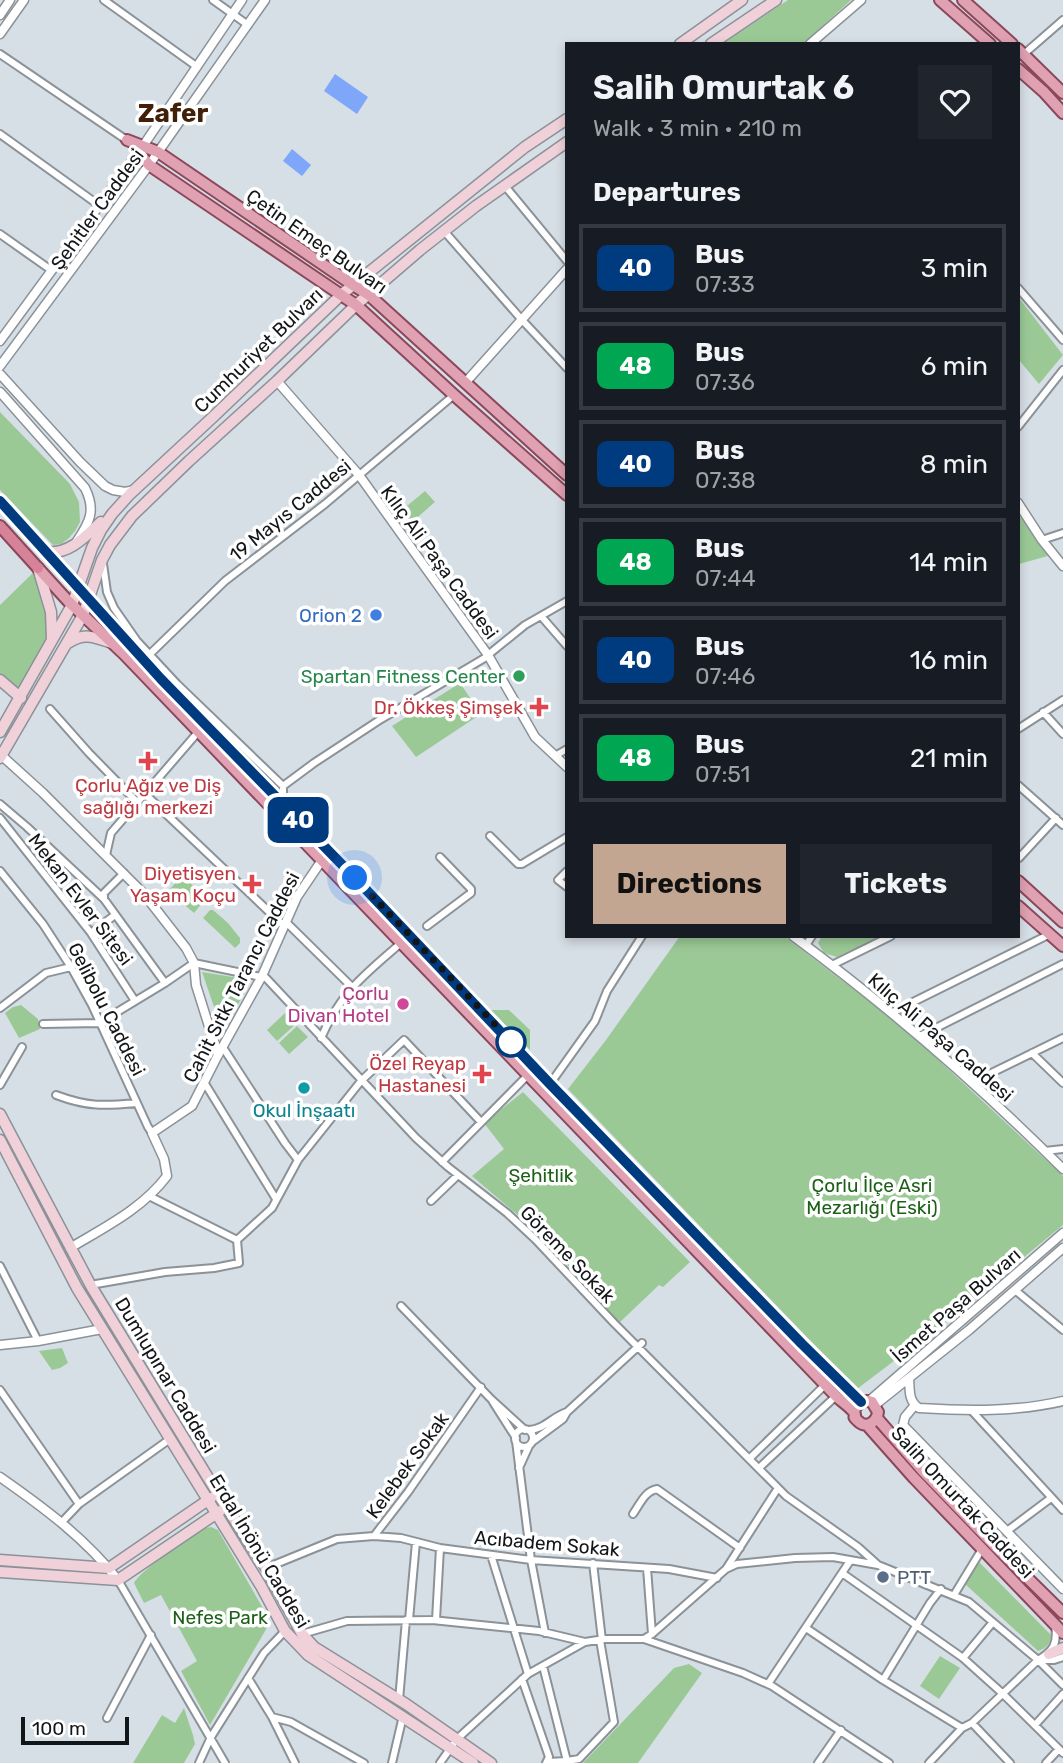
<!DOCTYPE html>
<html lang="en">
<head>
<meta charset="utf-8">
<style>
	body { margin:0; font-family:Rubik,sans-serif; background:#20242c; color:#f1f3f6; height:100vh; display:flex; flex-direction:column; font-size:26px; white-space:nowrap }
	* { box-sizing:border-box; margin:0 }
	p { font-size:23px; color:#9ea1a6 }
	.icon { flex:none; width:38px; height:38px; fill:none; stroke:currentColor; stroke-width:2; stroke-linecap:round; stroke-linejoin:round }
	.map { position:relative; flex:1; overflow:hidden }
	.drawer { position:absolute; left:565px; top:42px; width:455px; height:896px; display:flex; flex-direction:column; background:#171b24; border-radius:0px; box-shadow:0 4px 10px #0003 }
	.drawer>* { flex:none }
	.badge { padding:0 14px; border-radius:10px; font-size:24px; line-height:46px }
	.scale { position:absolute; left:21px; bottom:18px; width:108px; box-sizing:border-box; padding-left:7px; border:4px solid #131618; border-top:0; font-size:19px; line-height:24px; white-space:nowrap; color:#131618; -webkit-text-stroke:5px #fff; paint-order:stroke }
	.you { position:absolute; width:35px; height:35px; margin:-18px; border:5px solid #fff; border-radius:50%; background:#1a73e8; box-shadow:0 0 0 10px #1a73e833 }
	.map>.badge { position:absolute; translate:-50% -50%; box-shadow:0 0 0 4px #fff }
	h2 { padding:0 28px; font-size:26px; line-height:63px }
	.round { display:grid; place-items:center; flex:none; width:74px; height:74px; border-radius:0px; background:#20242c }
	.overview { display:flex; align-items:center; justify-content:space-between; height:119px; padding:0 28px }
	h1 { font-size:33px; font-weight:700; line-height:52px }
	.button { display:flex; gap:14px; margin-top:auto; padding:14px 28px }
	.button a { flex:1; height:80px; border-radius:0px; background:#c3a691; color:#111; font-size:28px; font-weight:700; line-height:80px; text-align:center }
	.button a+a { background:#20242c; color:#f1f3f6 }
	ul { padding:0; list-style:none }
	li { display:flex; align-items:center; gap:21px; height:88px; margin:0 14px 10px; padding:0 14px; border:4px solid #363941; border-radius:0px }
	li div { flex:1 }
	li b { display:block; font-size:26px }
	li em { font-style:normal }
	li .badge { min-width:77px; font-weight:700; text-align:center }
	.map>svg:first-child { display:block }
	.green { fill:#9bc996 }
	.water { fill:#7ea6f9 }
	.lines { fill:none; stroke-linecap:round; stroke-linejoin:round }
	.minor-casing { stroke:#8b9298; stroke-width:10 }
	.tertiary-casing { stroke:#8b9298; stroke-width:11 }
	.secondary-casing { stroke:#8b9298; stroke-width:13 }
	.primary-casing { stroke:#8b485b; stroke-width:14 }
	.trunk-casing { stroke:#8b485b; stroke-width:14 }
	.minor { stroke:#fff; stroke-width:6 }
	.tertiary { stroke:#fff; stroke-width:8 }
	.secondary { stroke:#f0d0d9; stroke-width:10 }
	.primary { stroke:#e0a1b2; stroke-width:10 }
	.trunk { stroke:#d68298; stroke-width:10 }
	.line-casing { stroke:#fff; stroke-width:16 }
	.line { stroke:#003b80; stroke-width:10 }
	.walk { stroke:#131618; stroke-width:7; stroke-dasharray:0 12.6 }
	.shop-dot { fill:#3f7fe0; stroke:#fff; stroke-width:2.5 }
	.leisure-dot { fill:#2e9e5b; stroke:#fff; stroke-width:2.5 }
	.health-dot { fill:#e0444e; stroke:#fff; stroke-width:2.5 }
	.hotel-dot { fill:#d1479c; stroke:#fff; stroke-width:2.5 }
	.stop-dot { fill:#fff; stroke:#003b80; stroke-width:3.5 }
	.culture-dot { fill:#0f9aa8; stroke:#fff; stroke-width:2.5 }
	.service-dot { fill:#5c6f8a; stroke:#fff; stroke-width:2.5 }
	.labels { text-anchor:middle; stroke-width:7; stroke-linejoin:round; paint-order:stroke }
	.street-label { font-size:19px; fill:#131618; stroke:#fff }
	.shop-label { font-size:19px; fill:#366cbe; stroke:#fff; text-anchor:end }
	.leisure-label { font-size:19px; fill:#27864d; stroke:#fff; text-anchor:end }
	.health-label { font-size:19px; fill:#be3a42; stroke:#fff; text-anchor:end }
	.hotel-label { font-size:19px; fill:#b23c85; stroke:#fff; text-anchor:end }
	.culture-label { font-size:19px; fill:#0d838f; stroke:#fff }
	.park-label { font-size:19px; fill:#1c6117; stroke:#fff }
	.service-label { font-size:19px; fill:#4e5e75; stroke:#fff; text-anchor:start }
	.district-label { font-size:26px; font-weight:bold; fill:#402009; stroke:#fff }
</style>
</head>
<body>
<div class="map">
<svg width="1063" height="1763" viewBox="0 0 1063 1763">
	<rect width="100%" height="100%" fill="#d7dfe6"/>
	<path class="green" d="M788,0H851L803,44H722Z
		M1019,298L1063,355L1039,384L1019,360Z
		M0,412L70,484L79,502L80,522L75,531L68,539L61,544L53,545L0,490Z
		M425,491L435,502L411,523L401,511Z
		M1019,515L1048,556L1019,564Z
		M38,568L52,641L21,698L0,680V605Z
		M460,683L481,714L416,757L392,726Z
		M182,876L207,897L194,913L168,891Z
		M210,910H213L228,923L240,938V943L235,948L203,918Z
		M680,936H784L904,1028L1063,1176V1225L948,1320L857,1389L568,1089L606,1040Z
		M822,936H882L837,957L824,953L818,943Z
		M202,972L251,980L223,1033Z
		M21,1005L38,1019L40,1029L19,1038L5,1013L13,1007Z
		M491,1010H509L530,1030V1050Z
		M285,1013L296,1024L277,1041L267,1030Z
		M297,1026L308,1037L289,1054L279,1043Z
		M523,1092L690,1262L663,1287L659,1285L619,1323L540,1234L472,1176L504,1149L484,1123Z
		M62,1348L68,1363L60,1368L52,1370L39,1351Z
		M211,1527L218,1530L268,1617V1626L210,1725L181,1671L197,1661L161,1595L144,1603L134,1583C142,1568 190,1539 206,1528Z
		M978,1561L1051,1635C1050,1644 1047,1648 1038,1651L965,1584Z
		M940,1656L960,1668L939,1699L920,1686Z
		M689,1664L702,1673L638,1763H583L674,1668Z
		M184,1708L193,1735L195,1744L184,1763H133L162,1715L175,1723Z"/>
	<path class="water" d="M335,74L368,97L357,114L324,91Z
		M292,149L311,165L302,176L283,161Z"/>
	<g class="lines">
		<g class="minor-casing">
			<path id="minor" d="M104,0L196,66
				M213,0L248,25
				M0,54L128,141
				M1024,54L1063,20
				M0,134L100,206
				M505,186L567,261
				M444,231L522,320L567,368
				M0,234L51,270
				M1018,288L1063,340
				M1018,427L1063,370
				M1042,540L1063,533
				M103,564L107,592L114,608L137,641L177,684L283,786
				M541,616L567,646
				M150,654L225,581L325,504L454,395
				M488,655L525,625L567,601
				M50,709L89,753L138,803
				M1043,712L1063,734
				M1018,729L1063,700
				M555,756L567,749
				M1018,785L1063,825
				M145,794L284,926
				M283,802V786L314,763L378,721L488,656
				M0,804L27,827L104,899
				M0,818L91,933L135,1001
				M490,836L518,864H522L567,837
				M106,855L111,833L199,731
				M1019,858L1056,818
				M0,871L43,924L71,967L92,1005L148,1127L152,1133
				M567,871L558,880L567,887
				M124,873L104,893V899L165,983
				M286,922L352,987
				M427,926L471,893V889L440,857
				M91,933L115,915
				M806,945L812,936
				M832,965L891,936
				M0,1008L46,973L71,967
				M891,1013L1050,934
				M43,1024L99,1023L165,983L194,963L266,978L416,1138L448,1167L507,1213L535,1239L614,1323L786,1496L858,1547L878,1565
				M920,1036L1063,964
				M321,1038C341,992 365,974 401,943
				M222,1046L285,1143L298,1160
				M1032,1053L1063,1083
				M204,1082L276,1199
				M973,1082L1063,1038
				M550,1084L595,1021L607,991L642,936
				M0,1085L22,1047
				M56,1095C88,1107 104,1106 137,1103
				M1045,1151L1063,1149
				M442,1162L528,1075
				M149,1196L237,1240
				M431,1201L458,1175
				M0,1266L38,1341
				M91,1286L96,1284L165,1272L214,1268L239,1263L237,1240L272,1208L298,1160L361,1081L404,1040L481,1122
				M1015,1290L1063,1330
				M401,1306L492,1400L525,1430
				M0,1390L79,1504
				M493,1402L516,1438
				M972,1411L1063,1510
				M515 1438a9 9 0 1 1 18 0a9 9 0 1 1-18 0Z
				M529,1430C545,1429 553,1416 567,1412
				M516,1441L531,1560L545,1633
				M532,1442L563,1419L567,1412L642,1343
				M750,1458L825,1385
				M519,1468L529,1446
				M759,1468L836,1396
				M633,1514C640,1504 645,1491 657,1489L740,1548
				M62,1522L79,1504L170,1439
				M1007,1531L1051,1498
				M374,1536L401,1538L440,1548L531,1560L669,1569L717,1578
				M491,1555L528,1674
				M593,1563L602,1640
				M266,1568L337,1539L374,1536L408,1492L481,1387
				M647,1568L652,1634
				M726,1569L778,1488
				M842,1573L963,1658L1002,1693L1063,1753
				M118,1580L225,1763
				M954,1595L982,1549
				M409,1620L416,1542
				M436,1620L440,1548
				M806,1628L883,1680L962,1728
				M302,1634L347,1621L432,1620L539,1631L585,1642
				M644,1639L743,1673L772,1686L889,1763
				M963,1658L993,1622
				M1040,1660H1054L1063,1657
				M543,1666L567,1761L579,1759L614,1722L600,1640
				M248,1678L272,1717L295,1763
				M522,1679L549,1757L546,1763
				M883,1680L930,1603L941,1589
				M768,1684L850,1561
				M399,1700L406,1620
				M272,1717L291,1722L364,1763
				M107,1718L151,1635
				M972,1723L1010,1763
				M1035,1725L1063,1694
				M547,1762L567,1761V1763
				M199,1763L211,1737L264,1653L285,1631
				M392,1763L403,1716
				M440,1763L457,1739L528,1674L585,1642L604,1639H644L652,1634L726,1569L737,1564L795,1558L833,1557L878,1565L969,1602L1038,1660L1063,1685
				M818,1763L841,1730
				M929,1763L962,1728L972,1723L1038,1660C1053,1651 1058,1644 1055,1626
				M1046,1763L1059,1749"/>
		</g>
		<g class="tertiary-casing">
			<path id="tertiary" d="M0,15L10,0
				M0,34L24,0
				M810,44L861,0
				M0,341L143,146L242,0
				M0,366L149,165L265,0
				M0,374L80,462L105,486L113,490L125,492L135,490
				M277,381L359,475L488,655L535,737L567,767
				M465,383L567,269
				M0,392L85,488C96,510 90,522 77,541
				M1018,503L1042,540L1063,566
				M1,755L43,793L144,894L186,948L194,963L196,985L218,1055
				M793,936C889,1007 979,1085 1063,1169
				M70,1248C105,1227 142,1209 167,1176L164,1159L152,1133L192,1106L218,1055L262,976L297,897L322,860
				M0,1345L38,1341L102,1329
				M909,1378C910,1390 908,1401 919,1408C967,1411 1016,1412 1063,1401
				M869,1401L1063,1233
				M875,1405L969,1330L1063,1248
				M915,1405L905,1417L903,1425L1063,1589
				M0,1477C43,1507 85,1538 118,1580"/>
		</g>
		<g class="secondary-casing">
			<path id="secondary" d="M680,44L742,0
				M711,44L776,0
				M46,552C69,555 86,536 101,522
				M38,568L51,612L52,639
				M68,643C84,632 94,637 112,643
				M0,680L21,698
				M0,732L72,605L92,548L101,530L112,514L130,494L213,417L342,294L525,147L567,119
				M0,758L83,615L102,560L110,545L132,516L189,461L277,381L356,305L420,250L476,206L567,142
				M0,1114L91,1286L218,1494L266,1568L302,1634L314,1647L406,1704L491,1763
				M0,1140L77,1288L261,1586L285,1631L308,1655L473,1763
				M0,1560L109,1568L211,1498
				M0,1572L118,1580L220,1511
				M1049,1654L1063,1648"/>
		</g>
		<g class="primary-casing">
			<path id="primary" d="M940,0L990,44
				M963,0L1012,44
				M1018,49L1063,93
				M1018,69L1044,92L1063,113
				M127,140L158,152L353,285L369,295L567,475
				M138,152L149,165L356,305L454,395L567,495
				M46,552L161,679L339,862L550,1084L802,1344L861,1402
				M38,568L68,601L124,654L836,1396C841,1401 849,1406 853,1411C859,1419 850,1414 858,1421C867,1430 877,1421 878,1412L872,1402C864,1399 856,1403 854,1412
				M1018,881L1063,922
				M1018,906L1063,946
				M877,1418L922,1470L996,1547L1063,1613
				M867,1425L914,1478L1063,1633"/>
		</g>
		<g class="trunk-casing">
			<path id="trunk" d="M0,501L46,552
				M0,526L38,568"/>
		</g>
		<use href="#minor" class="minor"/>
		<use href="#tertiary" class="tertiary"/>
		<use href="#secondary" class="secondary"/>
		<use href="#primary" class="primary"/>
		<use href="#trunk" class="trunk"/>
	</g>
	<g class="lines">
		<g class="line-casing">
			<path id="line" d="M0,501L161,679L355,878L550,1084L802,1344L861,1402"/>
		</g>
		<use href="#line" class="line"/>
		<path class="walk" d="M355,878L512,1042H511"/>
	</g>
	<circle class="shop-dot" cx="376" cy="615" r="7"/>
	<circle class="leisure-dot" cx="519" cy="676" r="7"/>
	<g class="health-dot">
		<path d="M535.5 696.5h7v7h7v7h-7v7h-7v-7h-7v-7h7z"/>
		<path d="M144.5 750.5h7v7h7v7h-7v7h-7v-7h-7v-7h7z"/>
		<path d="M248.5 873.5h7v7h7v7h-7v7h-7v-7h-7v-7h7z"/>
		<path d="M478.5 1063.5h7v7h7v7h-7v7h-7v-7h-7v-7h7z"/>
	</g>
	<circle class="hotel-dot" cx="403" cy="1004" r="7"/>
	<circle class="stop-dot" cx="511" cy="1042" r="14"/>
	<circle class="culture-dot" cx="304" cy="1088" r="7"/>
	<circle class="service-dot" cx="883" cy="1577" r="7"/>
	<g class="labels">
		<g class="street-label">
			<text transform="translate(97 209) rotate(-54)" y="7">Şehitler Caddesi</text>
			<text transform="translate(317 241) rotate(35)" y="7">Çetin Emeç Bulvarı</text>
			<text transform="translate(258 350) rotate(-44)" y="7">Cumhuriyet Bulvarı</text>
			<text transform="translate(290 510) rotate(-39)" y="7">19 Mayıs Caddesi</text>
			<text transform="translate(440 562) rotate(54)" y="7">Kılıç Ali Paşa Caddesi</text>
			<text transform="translate(81 899) rotate(53)" y="7">Mekan Evler Sitesi</text>
			<text transform="translate(241 977) rotate(-63)" y="7">Cahit Sıtkı Tarancı Caddesi</text>
			<text transform="translate(107 1009) rotate(63)" y="7">Gelibolu Caddesi</text>
			<text transform="translate(941 1037) rotate(41)" y="7">Kılıç Ali Paşa Caddesi</text>
			<text transform="translate(568 1254) rotate(46)" y="7">Göreme Sokak</text>
			<text transform="translate(956 1305) rotate(-41)" y="7">İsmet Paşa Bulvarı</text>
			<text transform="translate(166 1375) rotate(59)" y="7">Dumlupınar Caddesi</text>
			<text transform="translate(407 1465) rotate(-54)" y="7">Kelebek Sokak</text>
			<text transform="translate(963 1502) rotate(47)" y="7">Salih Omurtak Caddesi</text>
			<text transform="translate(547 1543) rotate(5)" y="7">Acıbadem Sokak</text>
			<text transform="translate(260 1551) rotate(59)" y="7">Erdal İnönü Caddesi</text>
		</g>
		<g class="shop-label">
			<text x="362" y="622">Orion 2</text>
		</g>
		<g class="leisure-label">
			<text x="505" y="683">Spartan Fitness Center</text>
		</g>
		<g class="health-label">
			<text x="523" y="714">Dr. Ökkeş Şimşek</text>
			<text x="148" y="792" text-anchor="middle">Çorlu Ağız ve Diş<tspan x="148" dy="22">sağlığı merkezi</tspan></text>
			<text x="236" y="880">Diyetisyen<tspan x="236" dy="22">Yaşam Koçu</tspan></text>
			<text x="466" y="1070">Özel Reyap<tspan x="466" dy="22">Hastanesi</tspan></text>
		</g>
		<g class="hotel-label">
			<text x="389" y="1000">Çorlu<tspan x="389" dy="22">Divan Hotel</tspan></text>
		</g>
		<g class="culture-label">
			<text x="304" y="1117">Okul İnşaatı</text>
		</g>
		<g class="park-label">
			<text x="541" y="1182">Şehitlik</text>
			<text x="872" y="1192">Çorlu İlçe Asri<tspan x="872" dy="22">Mezarlığı (Eski)</tspan></text>
			<text x="220" y="1624">Nefes Park</text>
		</g>
		<g class="service-label">
			<text x="897" y="1584">PTT</text>
		</g>
		<g class="district-label">
			<text x="173" y="122">Zafer</text>
		</g>
	</g>
</svg>
<div class="scale">100 m</div>
<div class="you" style="left:355px;top:878px"></div>
<b class="badge" style="left:298px;top:820px;background:#003b80;color:#fff">40</b>
<section class="drawer">
<div class="overview"><div><h1>Salih Omurtak 6</h1><p>Walk · 3 min · 210 m</p></div><a class="round"><svg class="icon" aria-label="heart" viewBox="0 0 24 24"><path d="M12 20l-8-8c-3-5 5-10 8-4 3-6 11-1 8 4z"/></svg></a></div>
<h2>Departures</h2>
<ul>
<li><span class="badge" style="background:#003b80;color:#fff">40</span><div><b>Bus</b><p>07:33</p></div><em>3 min</em></li>
<li><span class="badge" style="background:#00a651;color:#fff">48</span><div><b>Bus</b><p>07:36</p></div><em>6 min</em></li>
<li><span class="badge" style="background:#003b80;color:#fff">40</span><div><b>Bus</b><p>07:38</p></div><em>8 min</em></li>
<li><span class="badge" style="background:#00a651;color:#fff">48</span><div><b>Bus</b><p>07:44</p></div><em>14 min</em></li>
<li><span class="badge" style="background:#003b80;color:#fff">40</span><div><b>Bus</b><p>07:46</p></div><em>16 min</em></li>
<li><span class="badge" style="background:#00a651;color:#fff">48</span><div><b>Bus</b><p>07:51</p></div><em>21 min</em></li>
</ul>
<div class="button"><a>Directions</a><a>Tickets</a></div>
</section>
</div>
</body>
</html>
